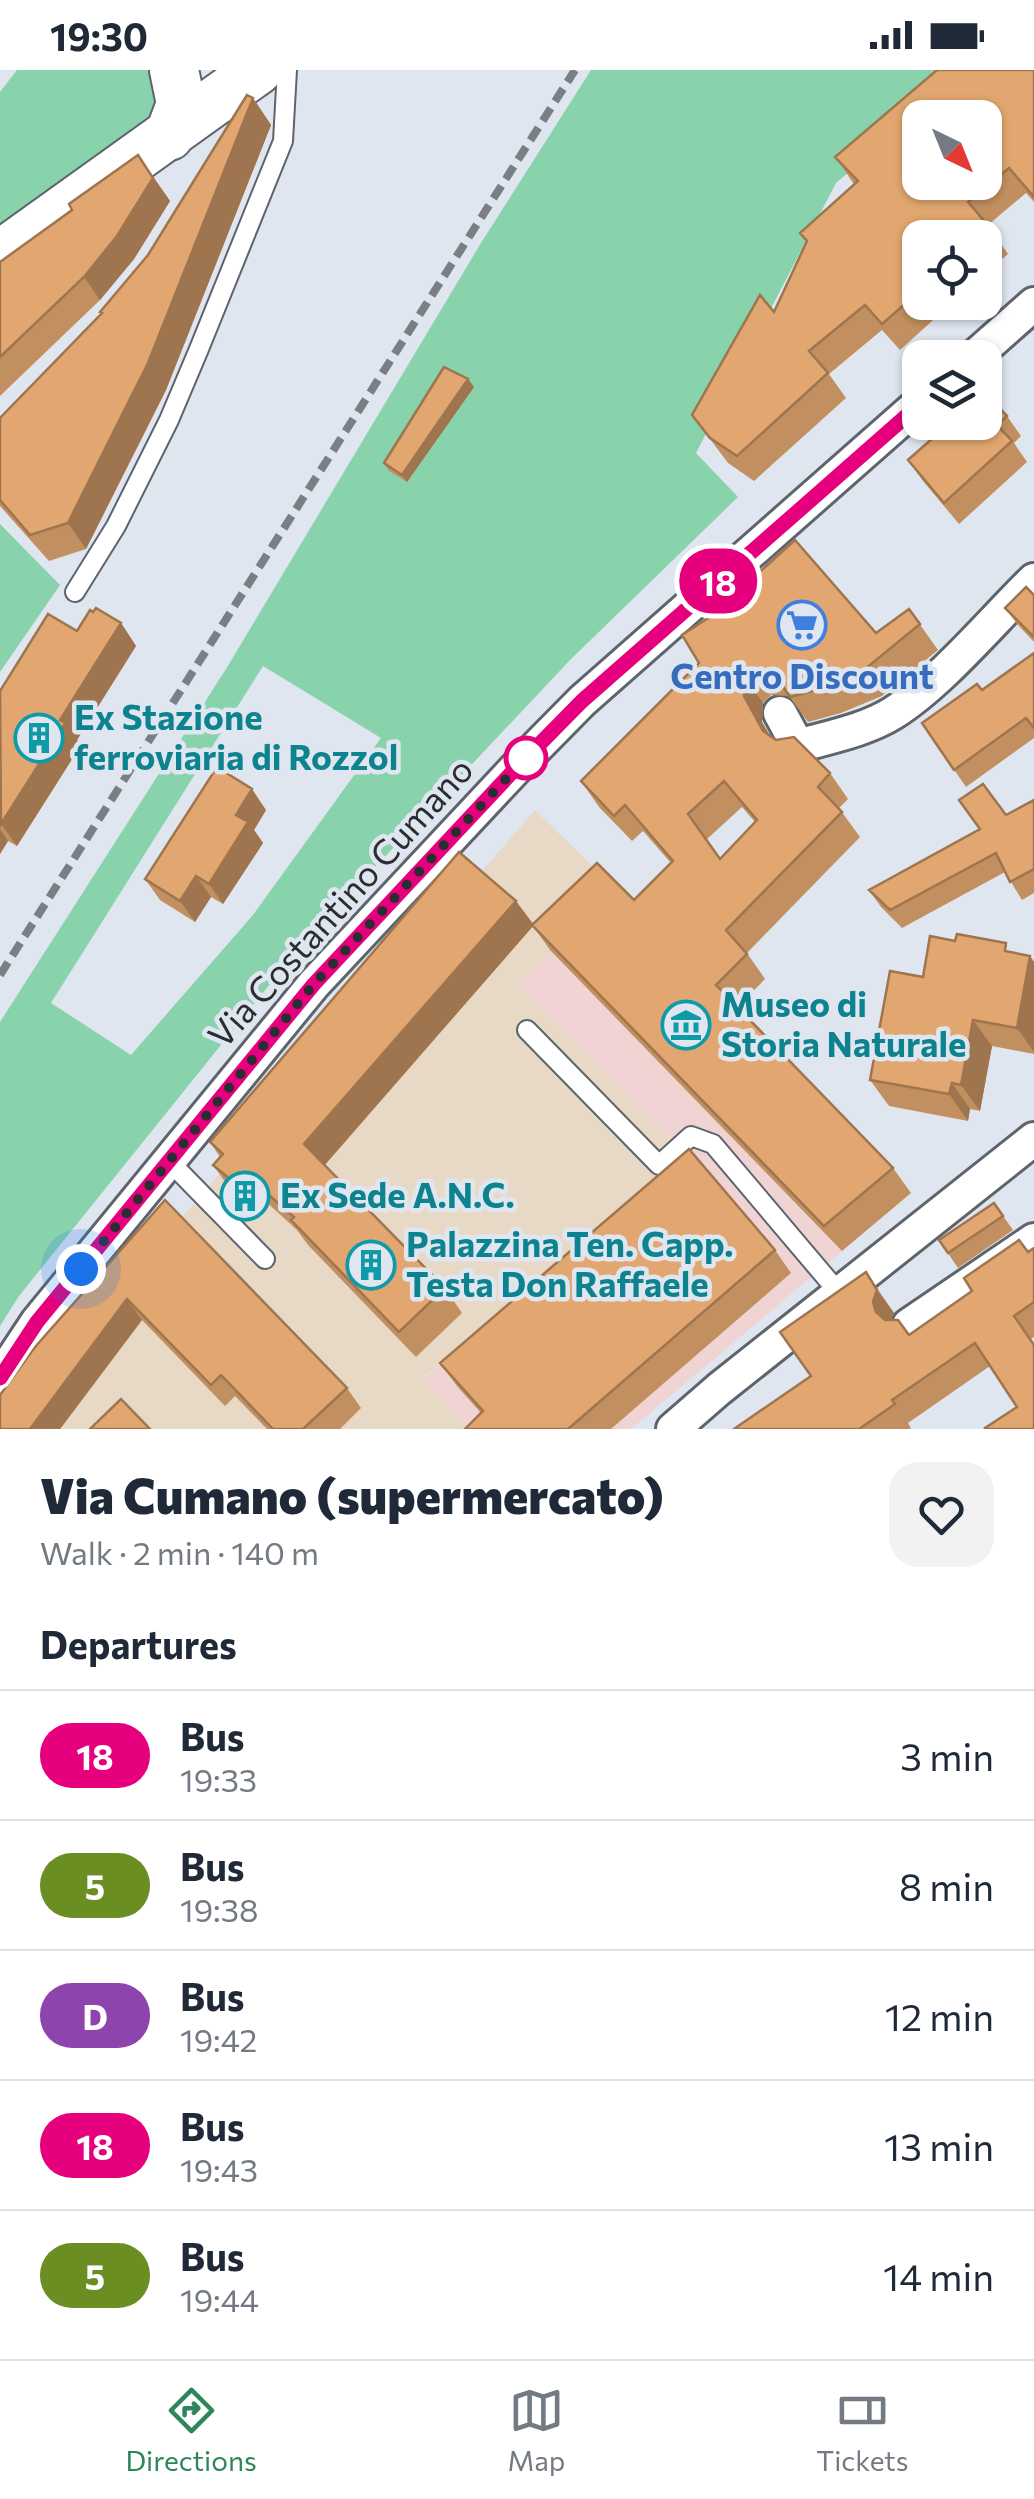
<!DOCTYPE html>
<html lang="en">
<head>
<meta charset="utf-8">
<style>
	body { margin:0; font-family:Commissioner,sans-serif; background:#f2f2f3; color:#1f2937; height:100vh; display:flex; flex-direction:column; font-size:38px; white-space:nowrap }
	* { box-sizing:border-box; margin:0 }
	p { font-size:32px; color:#747a83 }
	.icon { flex:none; width:55px; height:55px; fill:none; stroke:currentColor; stroke-width:2; stroke-linecap:round; stroke-linejoin:round }
	.map { position:relative; height:1359px; overflow:hidden }
	.sheet { display:flex; flex-direction:column; background:#fff; flex:1 }
	.sheet>* { flex:none }
	.badge { padding:0 20px; border-radius:32px; font-size:35px; line-height:65px }
	.needle { width:65px; rotate:137deg }
	.tools { position:absolute; left:902px; top:30px; display:grid; gap:20px }
	.tools a { display:grid; place-items:center; width:100px; height:100px; border-radius:20px; background:#fff; box-shadow:0 2px 8px #0004; font-size:50px }
	.you { position:absolute; width:50px; height:50px; margin:-25px; border:8px solid #fff; border-radius:50%; background:#1a73e8; box-shadow:0 0 0 15px #1a73e833 }
	.map>.badge { position:absolute; translate:-50% -50%; box-shadow:0 0 0 5px #fff }
	h2 { padding:0 40px; font-size:38px; line-height:90px }
	.round { display:grid; place-items:center; flex:none; width:105px; height:105px; border-radius:30px; background:#f2f2f3 }
	.head { display:flex; align-items:center; justify-content:space-between; height:170px; padding:0 40px }
	h1 { font-size:48px; font-weight:800; line-height:75px }
	ul { padding:0; list-style:none }
	li { display:flex; align-items:center; gap:30px; height:130px; padding:0 40px; border-top:2px solid #e0e1e3 }
	li div { flex:1 }
	li b { display:block; font-size:38px }
	li em { font-style:normal }
	li .badge { min-width:110px; font-weight:700; text-align:center }
	.status { display:flex; justify-content:space-between; align-items:center; height:70px; padding:0 50px; background:#fff; direction:ltr }
	.status svg { height:28px; fill:currentColor }
	.dock { display:flex; justify-content:space-around; align-items:center; height:140px; border-top:2px solid #e0e1e3; background:#fff; font-size:28px; color:#747a83 }
	.dock a { display:grid; justify-items:center; gap:5px }
	.dock .on { color:#2e865b }
	.map>svg:first-child { display:block }
	.commercial { fill:#efd4d3 }
	.industrial { fill:#e8d9c7 }
	.green { fill:#88d2ac; fill-rule:evenodd }
	.lines { fill:none; stroke-linecap:round; stroke-linejoin:round }
	.lane-casing { stroke:#5e646c; stroke-width:22 }
	.street-casing { stroke:#5e646c; stroke-width:38 }
	.secondary-casing { stroke:#5e646c; stroke-width:52 }
	.lane { stroke:#fff; stroke-width:18 }
	.street { stroke:#fff; stroke-width:32 }
	.secondary { stroke:#fff; stroke-width:48 }
	.rail { stroke:#7a7f85; stroke-width:8; stroke-dasharray:15 8; stroke-linecap:butt }
	.wall { fill:#c29060; fill-rule:evenodd }
	.shaded-wall { fill:#9e754e }
	.building { fill:#e2a770; stroke:#9e754e; stroke-width:2.5; fill-rule:evenodd }
	.line-casing { stroke:#fff; stroke-width:22 }
	.line { stroke:#e6007e; stroke-width:15 }
	.walk { stroke:#2b2e31; stroke-width:10; stroke-dasharray:0 18 }
	.stop-dot { fill:#fff; stroke:#e6007e; stroke-width:5 }
	.labels { text-anchor:middle; stroke-width:9; stroke-linejoin:round; paint-order:stroke }
	.shop-label { font-size:35px; font-weight:bold; fill:#366cbe; stroke:#dfe6f0 }
	.culture-label { font-size:35px; font-weight:bold; fill:#0d838f; stroke:#dfe6f0; text-anchor:start }
	.street-label { font-size:35px; fill:#2b2e31; stroke:#dfe6f0 }
</style>
</head>
<body>
<div class="status"><b>19:30</b><svg viewBox="0 0 49 12"><path d="M0 12V9h3v3zM5 12V6h3v6zM10 12V3h3v9zM15 12V0h3v12zM26 1h20v11H26zM47 4h2v5h-2z"/></svg></div>
<div class="map">
<svg width="1034" height="1359" viewBox="0 0 1034 1359">
	<rect width="100%" height="100%" fill="#dfe6f0"/>
	<path class="commercial" d="M615,818L911,1123L631,1359H469L423,1309L684,1084L517,915Z"/>
	<path class="industrial" d="M535,740L615,818L517,915L684,1084L423,1308L469,1359H4L125,1213Z"/>
	<path class="green" d="M17,0H151L161,40L0,161V22Z
		M591,0H932L939,25L836,113L696,383L738,427L570,590L299,878L19,1226L0,1256V952L226,599L481,173ZM263,596L381,668L253,845L131,985L51,933Z
		M0,454L60,515L0,602Z"/>
	<g class="lines">
		<g class="lane-casing">
			<path id="lane" d="M75,522L116,456L169,350L199,279L283,71L287,0
				M527,960L659,1095L691,1066L713,1074L839,1223
				M169,1091L265,1189"/>
		</g>
		<g class="street-casing">
			<path id="street" d="M973,288L1034,234
				M780,643L798,676C829,667 866,660 893,643C942,612 992,551 1034,510
				M909,1255L1034,1170
				M0,1308L37,1252L314,914L516,698L582,631L920,333
				M673,1359L719,1319L1034,1069"/>
		</g>
		<g class="secondary-casing">
			<path id="secondary" d="M169,66L181,34L174,0
				M0,185L258,0"/>
		</g>
		<use href="#lane" class="lane"/>
		<use href="#street" class="street"/>
		<use href="#secondary" class="secondary"/>
		<path class="rail" d="M0,905L575,0"/>
	</g>
	<path class="wall" d="M932,0H1034V132L1026,123L988,155L1008,184L985,204V168H920V232H953L900,280L882,260L829,304L846,328L754,411L728,393L692,345L774,242L806,172L800,163L854,114L835,87L934,2Z
		M253,28L271,55L166,320L86,479L49,491L0,436V348L102,244L148,185Z
		M138,85L170,131L134,189L100,230L0,326V192L72,140Z
		M468,309L474,317L407,412L389,401L384,393Z
		M1007,346L1021,366L1014,373L1027,392L959,454L923,411L908,390L942,359L938,352Z
		M1034,525V572L1018,555L1005,538Z
		M909,539L938,580L882,626L841,643L808,652L789,626L771,625L763,633L762,652L770,665L830,703L848,729L839,738L860,767L747,883L765,909L738,937L893,1098L911,1123L842,1181L550,880L533,856L325,1095L445,1218L462,1243L416,1287L308,1175L297,1160L262,1128L253,1139L231,1120L213,1095L220,1087L210,1072L533,854L634,830L671,793L643,761L632,771L599,737L581,711L699,593L876,563ZM742,737L755,752L720,789L706,770Z
		M121,553L136,576L77,670L81,675L17,776L8,771L0,784V621L77,561Z
		M1034,583V668L966,717L922,653L982,620Z
		M1034,730V823L1022,830L1005,802L902,858L881,837L869,820Z
		M266,740L254,760L263,773L223,834L211,827L195,852L160,830L145,809Z
		M1012,882L1030,886L1034,892V984L992,976L980,1041L970,1039L968,1051L889,1036L870,1010L923,907Z
		M165,1130L347,1318L361,1338L340,1359H267L235,1326L225,1336L142,1250L60,1359H0Z
		M994,1133L1013,1160L958,1198L939,1170Z
		M1034,1178V1267L1031,1269L1017,1337L990,1296L908,1353L911,1358L909,1359H734L811,1306L866,1202L894,1243L891,1250L909,1265Z
		M775,1180L791,1203L611,1359H465L481,1343L457,1316L440,1293Z"/>
	<path class="shaded-wall" d="M253,28L271,55L166,320L86,479L68,453Z
		M138,85L170,131L134,189L100,230L84,207Z
		M468,309L474,317L407,412L402,405Z
		M121,553L136,576L77,670L81,675L17,776L1,754L60,650Z
		M745,608L763,633L762,652L781,686L763,661L744,626Z
		M252,719L266,740L254,760L263,773L223,834L209,814L236,745Z
		M0,759L8,771L0,784Z
		M196,806L211,827L195,852L180,831Z
		M516,831L534,855L321,1099L304,1074Z
		M1030,886L1034,892V982L1017,958Z
		M973,950L992,976L980,1041L961,1015Z
		M952,1013L970,1039L968,1051L949,1024Z
		M245,1104L262,1128L253,1139L236,1114Z
		M877,1220L894,1243L889,1256L876,1242L873,1232Z
		M127,1229L142,1250L60,1359H30Z"/>
	<path class="building" d="M937,0H1034V127L1009,98L968,132L990,158L980,168H920V221L882,254L865,235L809,281L828,303L737,386L710,368L692,345L760,225L774,242L807,171L800,163L858,111L835,87ZM920,48H985V112H920Z
		M247,25L253,28L148,293L68,453L30,465L0,430V348L102,243L100,242L148,185Z
		M138,85L153,108L117,166L84,207L0,287V192L72,140L69,134Z
		M444,297L468,309L402,405L384,393Z
		M985,323L1007,346L997,355L1012,371L944,433L908,390L943,359L938,352H985Z
		M795,470L876,563L909,539L920,554L864,600L823,618L790,627L772,600H753L745,608L744,626L763,661L776,670L794,667L830,703L818,717L842,742L726,860L747,884L716,915L893,1098L824,1156L532,855L597,793L634,830L673,791L625,735L614,746L581,711L699,593L682,565L727,536L725,533ZM724,711L757,750L720,789L688,744Z
		M1026,517L1034,525V567L1005,538Z
		M96,538L121,553L60,650L65,653L1,754L0,621L48,544L77,561L90,540L93,542Z
		M1034,583V658L1026,648L954,700L922,653L977,614L982,620Z
		M217,697L252,719L236,745L248,752L209,814L196,806L180,831L145,809Z
		M983,714L1006,745L1034,730V799L1010,812L996,783L890,840L869,820L980,759L959,730Z
		M459,782L516,831L304,1074L445,1218L399,1262L291,1150L294,1147L245,1104L236,1114L213,1095L223,1084L210,1072Z
		M957,864L1006,873L1005,881L1030,886L1017,958L973,950L961,1015L952,1013L949,1024L870,1010L890,901L923,907L930,866L955,871Z
		M689,1079L775,1180L568,1359H465L483,1341L440,1293Z
		M165,1130L347,1318L303,1359H273L221,1305L211,1315L127,1229L30,1359H0V1325L35,1277Z
		M994,1133L1003,1146L948,1183L939,1170Z
		M1019,1170L1028,1182L1034,1178V1232L1014,1246L1034,1275V1359H986L985,1358L1017,1337L975,1273L892,1330L895,1334L859,1359H734L811,1306L780,1262L866,1202L877,1220L873,1232L876,1242L885,1250H898L909,1265L972,1221L964,1208Z
		M121,1329L150,1359H90Z"/>
	<g class="lines">
		<g class="line-casing">
			<path id="line" d="M0,1308L37,1252L314,914L516,698L582,631L920,334"/>
		</g>
		<use href="#line" class="line"/>
		<path class="walk" d="M81,1199L314,914L531,682L526,688"/>
	</g>
	<defs>
		<g id="supermarket-ring" transform="scale(2.5)"><circle r="9.5" fill="#dfe6f0" stroke="#3f7fe0" stroke-width="1.5"/><path d="M-6-5.5h2.5l.6 2H6L4.5 2H-2.5L-4.4-4H-6ZM-1.5 3.2a1.3 1.3 0 1 0 .1 0ZM3 3.2a1.3 1.3 0 1 0 .1 0Z" fill="#3f7fe0"/></g>
		<g id="building-ring" transform="scale(2.5)"><circle r="9.5" fill="#dfe6f0" stroke="#0f9aa8" stroke-width="1.5"/><path d="M-4-6H4V6H1V3H-1V6H-4ZM-2.5-4.3h1.7v1.8h-1.7ZM.8-4.3h1.7v1.8H.8ZM-2.5-1h1.7V.8h-1.7ZM.8-1h1.7V.8H.8Z" fill="#0f9aa8"/></g>
		<g id="museum-ring" transform="scale(2.5)"><circle r="9.5" fill="#dfe6f0" stroke="#0f9aa8" stroke-width="1.5"/><path d="M0-6L6-3V-2H-6V-3ZM-5-1h2V3h-2ZM-1-1h2V3h-2ZM3-1h2V3H3ZM-6 4H6V6H-6Z" fill="#0f9aa8"/></g>
	</defs>
	<g fill-rule="evenodd">
		<use href="#supermarket-ring" x="802" y="555"/>
		<use href="#building-ring" x="39" y="668"/>
		<use href="#museum-ring" x="686" y="955"/>
		<use href="#building-ring" x="245" y="1126"/>
		<use href="#building-ring" x="371" y="1195"/>
	</g>
	<circle class="stop-dot" cx="526" cy="688" r="20"/>
	<g class="labels">
		<g class="shop-label">
			<text x="802" y="619">Centro Discount</text>
		</g>
		<g class="culture-label">
			<text x="74" y="660">Ex Stazione<tspan x="74" dy="40">ferroviaria di Rozzol</tspan></text>
			<text x="721" y="947">Museo di<tspan x="721" dy="40">Storia Naturale</tspan></text>
			<text x="280" y="1138">Ex Sede A.N.C.</text>
			<text x="406" y="1187">Palazzina Ten. Capp.<tspan x="406" dy="40">Testa Don Raffaele</tspan></text>
		</g>
		<g class="street-label">
			<text transform="translate(341 833) rotate(-48)" y="12">Via Costantino Cumano</text>
		</g>
	</g>
</svg>
<div class="tools">
<a><svg class="needle" viewBox="-14 -14 28 28"><path d="M0-13l5 13h-10z" fill="#e53935"/><path d="M0 13l5-13h-10z" fill="#747a83"/></svg></a>
<a><svg class="icon" aria-label="locate" viewBox="0 0 24 24"><circle cx="12" cy="12" r="6"/><path d="M12 2v4M12 18v4M2 12h4M18 12h4"/></svg></a>
<a><svg class="icon" aria-label="layers" viewBox="0 0 24 24"><path d="M12 4l9 5-9 5-9-5zM3 14l9 5 9-5"/></svg></a>
</div>
<div class="you" style="left:81px;top:1199px"></div>
<b class="badge" style="left:718px;top:511px;background:#e6007e;color:#fff">18</b>
</div>
<section class="sheet">
<div class="head"><div><h1>Via Cumano (supermercato)</h1><p>Walk · 2 min · 140 m</p></div><a class="round"><svg class="icon" aria-label="heart" viewBox="0 0 24 24"><path d="M12 20l-8-8c-3-5 5-10 8-4 3-6 11-1 8 4z"/></svg></a></div>
<h2>Departures</h2>
<ul>
<li><span class="badge" style="background:#e6007e;color:#fff">18</span><div><b>Bus</b><p>19:33</p></div><em>3 min</em></li>
<li><span class="badge" style="background:#6b8e23;color:#fff">5</span><div><b>Bus</b><p>19:38</p></div><em>8 min</em></li>
<li><span class="badge" style="background:#8e44ad;color:#fff">D</span><div><b>Bus</b><p>19:42</p></div><em>12 min</em></li>
<li><span class="badge" style="background:#e6007e;color:#fff">18</span><div><b>Bus</b><p>19:43</p></div><em>13 min</em></li>
<li><span class="badge" style="background:#6b8e23;color:#fff">5</span><div><b>Bus</b><p>19:44</p></div><em>14 min</em></li>
</ul>
</section>
<nav class="dock">
<a class="on"><svg class="icon" aria-label="directions" viewBox="0 0 24 24"><path d="M12 3l9 9-9 9-9-9zM9 14v-3h6M13 9l2 2-2 2"/></svg>Directions</a>
<a><svg class="icon" aria-label="map" viewBox="0 0 24 24"><path d="M3 6l6-2 6 2 6-2v14l-6 2-6-2-6 2zM9 4v14M15 6v14"/></svg>Map</a>
<a><svg class="icon" aria-label="tickets" viewBox="0 0 24 24"><path d="M3 7h18v10H3zM15 7v10"/></svg>Tickets</a>
</nav>
</body>
</html>
